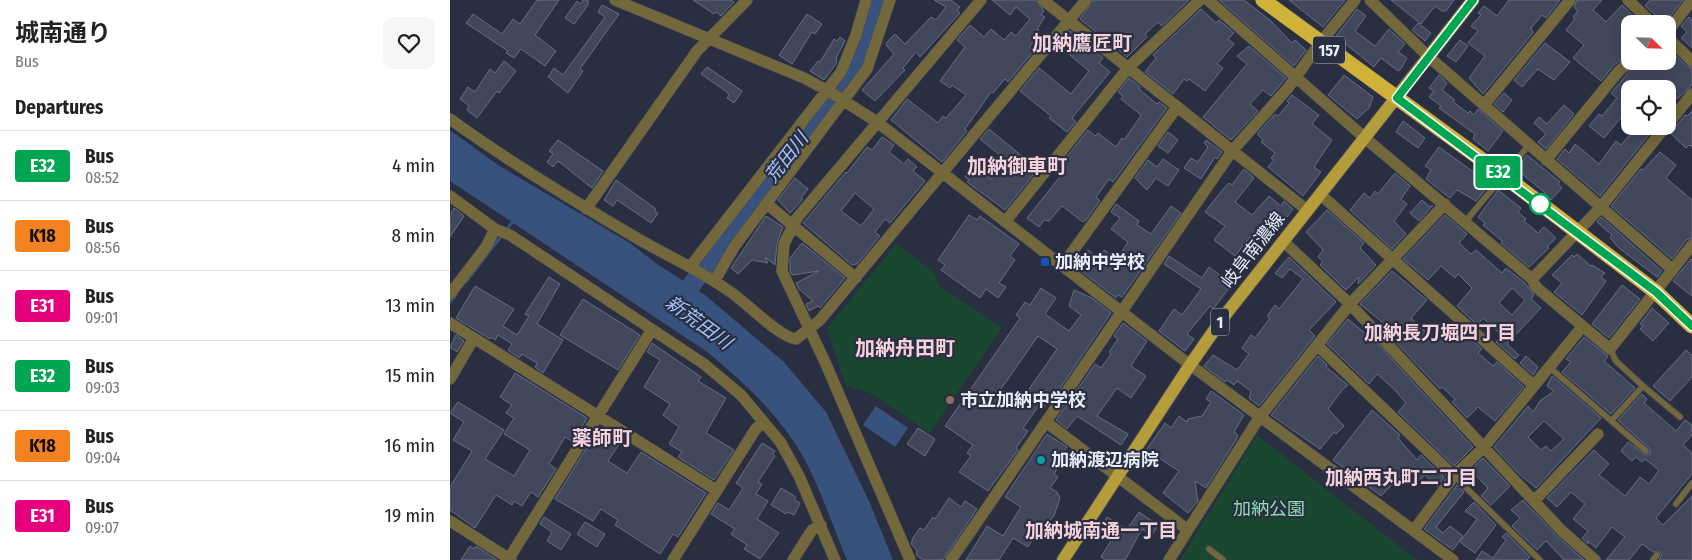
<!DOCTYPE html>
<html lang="en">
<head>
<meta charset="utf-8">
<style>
	body { margin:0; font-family:"Fira Sans Condensed","Noto Sans JP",sans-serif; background:#f6f6f6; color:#222; height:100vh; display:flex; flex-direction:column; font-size:19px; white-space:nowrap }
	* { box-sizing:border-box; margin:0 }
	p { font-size:16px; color:#767676 }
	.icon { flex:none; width:28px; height:28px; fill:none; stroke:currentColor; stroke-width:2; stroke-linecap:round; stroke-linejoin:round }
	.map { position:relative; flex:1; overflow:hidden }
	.sheet { display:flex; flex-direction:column; background:#fff; width:450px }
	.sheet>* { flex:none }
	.badge { padding:0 10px; border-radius:4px; font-size:18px; line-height:32px }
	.needle { width:32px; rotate:113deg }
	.buttons { position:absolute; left:1171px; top:15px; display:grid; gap:10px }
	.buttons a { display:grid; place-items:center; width:55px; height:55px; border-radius:10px; background:#fff; box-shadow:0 2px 12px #0003; font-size:25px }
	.map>.badge { position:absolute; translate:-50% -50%; box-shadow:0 0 0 2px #fff }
	h2 { padding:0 15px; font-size:19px; line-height:45px }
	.round { display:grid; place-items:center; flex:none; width:52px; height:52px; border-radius:10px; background:#f6f6f6 }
	.summary { display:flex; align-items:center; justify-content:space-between; height:85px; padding:0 15px }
	h1 { font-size:24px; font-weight:700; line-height:38px }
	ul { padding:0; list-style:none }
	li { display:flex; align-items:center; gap:15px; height:70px; padding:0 15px; border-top:1px solid #e0e0e0 }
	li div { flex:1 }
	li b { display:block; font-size:19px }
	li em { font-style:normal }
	li .badge { min-width:55px; font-weight:700; text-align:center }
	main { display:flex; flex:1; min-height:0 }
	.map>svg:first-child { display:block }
	.green { fill:#1a472f }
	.water { fill:#37527d }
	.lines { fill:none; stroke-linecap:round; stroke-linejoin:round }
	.stream { stroke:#37527d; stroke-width:3 }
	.river { stroke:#37527d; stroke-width:19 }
	.building { fill:#42485c; stroke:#676e83; fill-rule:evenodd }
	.lane-casing { stroke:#44495b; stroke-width:7 }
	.street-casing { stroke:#44495b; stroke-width:12 }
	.primary-casing { stroke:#44495b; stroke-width:14 }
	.highway-casing { stroke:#44495b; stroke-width:16 }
	.lane { stroke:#73673c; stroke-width:5.5 }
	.street { stroke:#73673c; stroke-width:11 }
	.primary { stroke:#b69d3c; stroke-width:12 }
	.highway { stroke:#d1b238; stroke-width:15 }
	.line-casing { stroke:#fff; stroke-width:11 }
	.line { stroke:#00a651; stroke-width:8 }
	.stop-dot { fill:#fff; stroke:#00a651; stroke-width:2.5 }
	.transit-dot { fill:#1a4fb4; stroke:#292e41; stroke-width:2 }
	.education-dot { fill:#8d6e63; stroke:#292e41; stroke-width:2 }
	.culture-dot { fill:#0f9aa8; stroke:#292e41; stroke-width:2 }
	.labels { text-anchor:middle; stroke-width:4.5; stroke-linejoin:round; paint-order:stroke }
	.shield { fill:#292e41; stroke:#afb4c2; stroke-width:1 }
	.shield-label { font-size:16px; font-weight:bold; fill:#e9edf9 }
	.street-label { font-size:18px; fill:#e9edf9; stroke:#292e41 }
	.poi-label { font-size:18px; font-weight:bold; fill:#e9edf9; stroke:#292e41; text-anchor:start }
	.park-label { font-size:18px; fill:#8adfad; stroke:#292e41 }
	.water-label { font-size:19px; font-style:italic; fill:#a1c4fb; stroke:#292e41 }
	.neighbourhood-label { font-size:19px; font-weight:bold; fill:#f5d2db; stroke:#292e41 }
	.quarter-label { font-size:20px; font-weight:bold; fill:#f5d2db; stroke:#292e41 }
</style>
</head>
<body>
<main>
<section class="sheet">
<div class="summary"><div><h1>城南通り</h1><p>Bus</p></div><a class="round"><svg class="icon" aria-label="heart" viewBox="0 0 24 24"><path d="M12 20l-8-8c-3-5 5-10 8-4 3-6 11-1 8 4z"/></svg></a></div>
<h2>Departures</h2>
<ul>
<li><span class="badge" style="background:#00a651;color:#fff">E32</span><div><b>Bus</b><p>08:52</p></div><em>4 min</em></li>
<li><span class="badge" style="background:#f58220;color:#111">K18</span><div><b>Bus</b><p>08:56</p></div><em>8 min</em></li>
<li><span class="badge" style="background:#e6007e;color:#fff">E31</span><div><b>Bus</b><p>09:01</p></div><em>13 min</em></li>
<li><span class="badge" style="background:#00a651;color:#fff">E32</span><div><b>Bus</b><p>09:03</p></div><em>15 min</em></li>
<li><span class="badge" style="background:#f58220;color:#111">K18</span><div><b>Bus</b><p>09:04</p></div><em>16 min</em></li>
<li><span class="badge" style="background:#e6007e;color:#fff">E31</span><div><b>Bus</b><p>09:07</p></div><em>19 min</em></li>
</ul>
</section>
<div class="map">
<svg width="1242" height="560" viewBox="0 0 1242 560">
	<rect width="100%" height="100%" fill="#292e41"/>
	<path class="green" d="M446,244L483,271L489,286L552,327L480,433L420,393L396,386L377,328Z
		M807,435L967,560H730Z"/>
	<path class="water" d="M0,130L48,165L180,243L207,264L255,295L334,362L376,412L419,501L443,560H397C382,525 365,472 344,442C320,406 289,378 256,351L0,181Z
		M426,406L458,428L445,447L413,425Z"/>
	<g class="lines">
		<path class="stream" d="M16,282L64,220
			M0,302L6,295"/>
		<path class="river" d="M227,305L336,155L395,82L408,60L419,30L427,0"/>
	</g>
	<path class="building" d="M87,0H109L85,35L106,51L95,66L71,49L64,58L56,53L58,51L16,23L23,14L52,34L63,19L70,24Z
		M133,0H138V5L124,24L115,18L127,1L130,4Z
		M243,0H281L284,2L271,16L266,12L264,14Z
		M484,0H501L510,7L507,10L510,13L470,57L466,52L453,68L455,70L425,101L412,90L444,54L436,45L438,41L445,34L455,44L481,17L486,20L496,7Z
		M542,0H586L594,11L591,15L595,17L587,29L589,30L585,35L588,37L579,47L584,51L558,82L555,79L543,93L541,92L515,129L517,131L492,162L441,120L457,99L488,123L493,116L496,118L516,95L502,85L500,88L490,81L515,47L507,40L520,25L534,37L541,29L554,40L561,32L566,36L580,19L566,7L560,15Z
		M643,0H739L712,26L708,22L695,34L697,37L677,57L630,19Z
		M769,0H794L821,21L842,43L845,40L856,50L844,66Z
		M839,0H895L873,27Z
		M941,0H1004L996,11H992L985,6L971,24Z
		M1059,0H1110L1096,18L1092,15L1081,28L1083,33L1033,94L1019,78L1035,56L1018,43L1028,31L1021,26L1031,15L1028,13L1034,6L1047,16Z
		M1127,0H1152L1143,10L1156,22L1172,5L1192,24H1180V54L1164,65L1151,81L1123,58L1134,45L1116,30L1125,19L1123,17L1128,11L1124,7Z
		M1200,0H1233L1215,23L1195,6Z
		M152,5L169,14L130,69L133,71L118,93L98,77L104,68L113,75L155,17L148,12Z
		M751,9L766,23L769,20L784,33L778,39L784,44L767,64L773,68L755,91L739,79L737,81L734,79L723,94L695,72L706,58L703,55Z
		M907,9L916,16L905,31L925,46L939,29L955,44L948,52L957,58L951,69L948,71L931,58L924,67L886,36Z
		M357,14L372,24L365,34L362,32L342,64L329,55Z
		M1239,17L1242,20V48L1231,38L1237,32L1231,26Z
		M968,23L981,33L975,41L962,30Z
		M620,31L653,58L649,63L660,72L622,118L626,122L617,132L599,118L601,116L570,91L589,68L621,94L639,71L608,45Z
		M390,37L395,41L387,56L386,64L374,80L360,71L368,61L370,62L384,39L387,41Z
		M1010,40L1018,46L1006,62L997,56Z
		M1095,43L1120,62L1104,80L1088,69L1072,87L1064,80Z
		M799,46L836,78L821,96L813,90L800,104L808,111L781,140L753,117L797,64L787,56Z
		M1218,48L1237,66L1242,68V84L1240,87L1227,99L1218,92V89H1190L1180,80V107L1154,138L1139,126L1149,114L1152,116L1167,98L1161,93L1188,61H1218Z
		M54,61L66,71L49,93L47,91L27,118L17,110L19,106L10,99L18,87L25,92L40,69L45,73Z
		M257,67L292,91L284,103L277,98L279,95L277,92L251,74Z
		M894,75L923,97L919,108L907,119L878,95Z
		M989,75L997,83L992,90L1005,100L1003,102L1018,113L1020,111L1024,115L1028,109L1053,131L1038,151L1023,139L1025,134L989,108L991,106L979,97L984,91L979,88Z
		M679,78L690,87L689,89L707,104L709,102L717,108L663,182L659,179L646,197L650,201L636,220L633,222L612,206L599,221L594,220L589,227L577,218L613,173L608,168L638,130L645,136L648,133L666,147L672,138L674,140L688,120L691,115L671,99L673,96L668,92Z
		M1054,93L1062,100L1053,112L1044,104Z
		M842,95L869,115L862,124L882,140L864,167L871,172L853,196L818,167L824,160L821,158L825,153L811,142L813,140L807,134L825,114L828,116L839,103L837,101Z
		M1114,105L1124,114L1096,149L1088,142L1096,134L1084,123L1089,117L1097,124Z
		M1242,111V147L1239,145L1236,148L1220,133L1235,115L1237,116Z
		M953,121L975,138L968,148L946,132Z
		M1187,126H1206L1150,196L1107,159L1115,149L1119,153L1125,144L1149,164L1166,141L1171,145Z
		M539,129L584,166L579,172L583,175L555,210L517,182L519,180L515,177L524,166L541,179L556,160L530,139Z
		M718,132L728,140L718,153L708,146Z
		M432,137L444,145L439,152L454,164L458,159L467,167L463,171L475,181L440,223L435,219L425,232L430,236L407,264L402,265L353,223L396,172L397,173L417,147L422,150ZM405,193L424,209L411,226L391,211Z
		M108,140L153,171L142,188L108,161L103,167L97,162L103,154L99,151Z
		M756,140L772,152L767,159L765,157L751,179L734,168L741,158L748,162L758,147L754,143Z
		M989,147L1040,184L1026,201L1007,190L1000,198L976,179L981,170L975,166Z
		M1210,152L1226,165L1216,178L1242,200V238L1236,240L1222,259L1161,206L1191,169L1193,170Z
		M1077,155L1110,182L1108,184L1112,188L1101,200L1094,192L1066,169Z
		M713,159L729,170L718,186L706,178L697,190L685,178L698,160L707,167Z
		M794,169L804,178L785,202L802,215L819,196L831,206L834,201L843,209L826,232L817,225L806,241L800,237L785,256L764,240L775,226L755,212L774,188L779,183L782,185Z
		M945,173L960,186L951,199L957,204L944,221L956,234L942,249L900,210L914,193L920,198L925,191L928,194Z
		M345,178L358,189L351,198L353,199L340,213L328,200Z
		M166,180L206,209L204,211L208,213L201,223L167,200L163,206L154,200Z
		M1048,190L1071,208L1068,212L1076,219L1074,221L1088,233L1094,227L1106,238L1097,247L1099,248L1079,267L1051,243L1052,241L1033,225L1035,223L1028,217Z
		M972,200L980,207L983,205L969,221L960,213Z
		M666,204L689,221L687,225L701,234L721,206L731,213L672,297L668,295L666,298L626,267L628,264L626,262L638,250L648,258L654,250L667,259L678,242L661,229L670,218L661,212Z
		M4,208L14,216L0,237V215Z
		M877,210L914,243L910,248L926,265L908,284L909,277L896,290L870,265L873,261L868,257L873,250L856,232Z
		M519,215L527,220L530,216L569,244L560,256L565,260L549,283L556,287L548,298L536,289L530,298L491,270L495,265L488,260Z
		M995,215L1017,234L1009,243L1021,254L1026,250L1052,273L1056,268L1075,283L1084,295L1081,299L1091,308L1057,344L1069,355L1065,359L1046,342L1051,335L1033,318L1027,325L1007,306L1022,288L1008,274L1005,278L991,266L978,280L953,259ZM1062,288L1075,300L1062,315L1049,303Z
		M316,216L333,227L327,243L325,265L315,257L318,263L302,260L288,274L281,268Z
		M1151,217L1212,271L1207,277L1169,248L1160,238L1162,235L1147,222Z
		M352,243L395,278L370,308L368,306L359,311L356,304L363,301L349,289L346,283L369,271L342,275L340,270V258Z
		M1127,254L1141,266L1142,265L1155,273L1151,277L1156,281L1132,315L1104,292L1112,283L1102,275L1122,255L1124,257Z
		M719,256L752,278L759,267L775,279L773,282L780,287L763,309L760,306L737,334L744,339L735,351L709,331L724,309L732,315L751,289L714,264Z
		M839,257L886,302L859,330L865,336L809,406L799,398L801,391L787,381L784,385L777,380L775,382L754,366L763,355L787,370L799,354L792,348L801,335L805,338L820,318L817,316L825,305L829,309L853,279L840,269L832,278L825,273Z
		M1241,259L1242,260V296L1223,281Z
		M942,271L977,300L961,318L984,340L1001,322L1032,349L1028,353L1043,366L1047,362L1074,387L1045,421L1028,407L1017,418L1002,402L1005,399L992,387L990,389L941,337L945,333L910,304Z
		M99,277L110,284L87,324L113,340L93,373L85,367L87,363L72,354L69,358L58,350L62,344L48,335L45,340L41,337L40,339L6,318L25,286L64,309L53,326L67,335L79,316L75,314Z
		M1172,285L1190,299L1159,338L1142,324Z
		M591,288L606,298L595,314L619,331L631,315L619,306L624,290L642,298L661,313L603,399L601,397L593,409L588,407L573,428L578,431L566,448L568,450L538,491L509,472L521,456L517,453L523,445L495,426L570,318L566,315L575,302L580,305ZM588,336L607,349L570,402L551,389Z
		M133,299L190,335L168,370L110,335Z
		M1202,308L1219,323L1203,341L1190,329L1193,326L1190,324Z
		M898,319L928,344L1023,447L1004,466L948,412L956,403L944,389L927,374L919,384L877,344Z
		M673,323L697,341L681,366L696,376L681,398L667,388L647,416L678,434L671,445L627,416L617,429L606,420L645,364L651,368L661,354L659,352L668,339L664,336Z
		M6,335L14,341L7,352L0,347Z
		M1134,337L1158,356L1154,361L1185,388L1161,414L1112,372L1121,362L1116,359Z
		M202,343L251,377L248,381L276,398L256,433L284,450L264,480L228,457L232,452L219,444L229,427L213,415L220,404L194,387L210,360L197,352Z
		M1236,350L1242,355V377L1220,401L1203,386Z
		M868,356L877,365L876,367L898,385L892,390L878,409L894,426L886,434L884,432L870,449L821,415Z
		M1076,356L1088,367L1083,375L1070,363Z
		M65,373L137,418L123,442L115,437L99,464L106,469L88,497L81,492L72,506L64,501L62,505L46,495L25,528L0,510V487L22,451L3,440L14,422L0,413L8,402L54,430L35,459L64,476L80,450L54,434L64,418L56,413L62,405L50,397Z
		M1102,376L1151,418L1086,488L1068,473L1044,447L1078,406L1083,412L1090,401L1104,391L1097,386ZM1094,421L1114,439L1101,451L1096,446L1091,450L1078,437Z
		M761,391L794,415L784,432L788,435L786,440L756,488L745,481L748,501L738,513L713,493L729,471L696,450L715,423L721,428L729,416L737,422L738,419L752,416L761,402L756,399Z
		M1192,394L1197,399L1194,403L1226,431L1235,420L1242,425V435L1233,445L1242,453V474L1206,518L1213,525L1242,496V560H1209L1212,555L1210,552H1203L1192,544L1179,560H1156L1175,537L1162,527L1146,548L1138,541V544L1132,538L1138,531L1123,519L1135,504L1121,492L1107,507L1097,498L1144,450L1159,464L1149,475L1175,496L1190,477L1199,484L1209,470L1195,459L1192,462L1186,457L1182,461L1171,451L1178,442L1195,455L1200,454V449L1168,420Z
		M922,410L950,435L948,438L967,460L971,455L994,477L987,487L975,475L968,482L956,470L931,496L883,460Z
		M468,428L485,439L475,456L457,444Z
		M156,430L172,440L158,461L177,473L191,452L256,493L228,537L223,534L210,554L165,525L168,520L151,509L143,521L105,499L142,439L148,443Z
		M597,434L617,447L612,454L615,455L604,474L608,477L600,488L607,492L610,498L604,516L590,531L588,530L578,547L563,538L549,560H516L537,526L553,536L571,507L555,497Z
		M312,443L325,451L323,454L325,456L308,482L312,484L306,494L318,501L307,519L329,533L310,559L294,549L297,545L281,534L285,529L261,514L268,503L279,510L293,488L286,483Z
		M1033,458L1060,486L1041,505L1031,496L1038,488L1021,470Z
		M1007,485L1014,492L986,527L993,533L1000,526L1013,536L1003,550L974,529Z
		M331,488L346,497L344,500L350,503L344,515L338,512L336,514L321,505Z
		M499,498L511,507L515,501L527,509L493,560H473L466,555L467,550L461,544L463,538L470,528L474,530L483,517L485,519Z
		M1073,500L1107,536L1134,560H1114L1096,541L1087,550L1062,526L1070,518L1061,510Z
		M1024,502L1046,525L1025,553L1010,542L1027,519L1015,511Z
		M689,512L708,525L702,535L692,529L675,560H655L651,557L665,534L652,526L657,517L677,529Z
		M94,517L121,534L111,550L97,541L102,532L90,524Z
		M135,522L155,534L147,547L127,534Z
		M1056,533L1080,557L1077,560H1026L1032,551L1043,558L1056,540L1052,537Z
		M20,546L24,549L26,546L47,560H11Z"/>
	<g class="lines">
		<g class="lane-casing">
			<path id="lane" d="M1015,222L1079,145
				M1160,349L1166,361L1193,386L1162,420
				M1099,367L1196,451
				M1193,386L1230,417
				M1004,476L1090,560
				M1226,504L1242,483
				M759,549L773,560
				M1203,560L1207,555"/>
		</g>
		<g class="street-casing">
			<path id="street" d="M165,0L354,78L380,92L427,122L731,358L1003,560
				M593,0L857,210
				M758,0L915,138L1082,279L1086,287L1160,349L1242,245
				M920,0L979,57L1223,270
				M1178,0L1203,24
				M1218,31L1242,0
				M1218,38L1242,61
				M1034,105L1120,0
				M0,119C61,163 125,202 190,240C220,257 251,271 279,291C296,302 329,337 346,339L370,320L636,0
				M1218,124L1242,94
				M1096,160L1169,71L1181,61
				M870,194L1083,385
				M0,196L45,229L60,235L254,364L291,395L331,443L349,476L385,560
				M317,204L406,278
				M136,209L247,51L297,0
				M555,222L678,68L750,0
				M833,241L900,304L1112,531L1145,560
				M612,266L727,107
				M240,267L391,72L406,35L416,0
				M1082,279L1150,208L1216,126
				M265,280L284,247L417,69L440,0
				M0,294L36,247L45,229
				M0,323L266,490
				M867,345L1004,476
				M0,379L24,338
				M596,422L738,530
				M1084,501L1148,434
				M0,521L61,560
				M964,530L1004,476L1034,447L1132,327
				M58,560L201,331
				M223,560L305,430L313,421
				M343,560L362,530L371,525
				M460,560L375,362L332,271L334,244L347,218L531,0
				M501,560L782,151L838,88L870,43L905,0
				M719,560L809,418L900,304L995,204"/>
		</g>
		<g class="primary-casing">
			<path id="primary" d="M613,560L740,365L772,319L1023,0"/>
		</g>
		<g class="highway-casing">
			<path id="highway" d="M813,0L1054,176L1206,292L1242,326"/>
		</g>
		<use href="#lane" class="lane"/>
		<use href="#street" class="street"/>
		<use href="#primary" class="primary"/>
		<use href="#highway" class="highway"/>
	</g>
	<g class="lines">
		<g class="line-casing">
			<path id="line" d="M1023,0L947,98L1206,292L1242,326"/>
		</g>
		<use href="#line" class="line"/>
	</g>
	<circle class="stop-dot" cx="1090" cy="204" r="10"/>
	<rect class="transit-dot" x="590" y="257" width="10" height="10" rx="2.5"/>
	<circle class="education-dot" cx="500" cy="400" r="5"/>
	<circle class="culture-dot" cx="591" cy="460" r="5"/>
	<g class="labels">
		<g class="shield">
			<rect x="863" y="36.5" width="32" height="27" rx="4"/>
			<rect x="761" y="308.5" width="18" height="27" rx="4"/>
		</g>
		<g class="shield-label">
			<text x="879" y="56">157</text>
			<text x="770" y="328">1</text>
		</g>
		<g class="street-label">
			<text transform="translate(803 250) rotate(-52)" y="6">岐阜南濃線</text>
		</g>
		<g class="poi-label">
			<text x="605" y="268">加納中学校</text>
			<text x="510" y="406">市立加納中学校</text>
			<text x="601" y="466">加納渡辺病院</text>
		</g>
		<g class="park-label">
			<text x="819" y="515">加納公園</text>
		</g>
		<g class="water-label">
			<text transform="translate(336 157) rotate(-52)" y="7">荒田川</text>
			<text transform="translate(249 322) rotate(36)" y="7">新荒田川</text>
		</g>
		<g class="neighbourhood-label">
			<text x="990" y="339">加納長刀堀四丁目</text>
			<text x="951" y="484">加納西丸町二丁目</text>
			<text x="651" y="537">加納城南通一丁目</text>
		</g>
		<g class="quarter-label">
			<text x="632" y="50">加納鷹匠町</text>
			<text x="567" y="173">加納御車町</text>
			<text x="455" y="355">加納舟田町</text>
			<text x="152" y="445">薬師町</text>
		</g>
	</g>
</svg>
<div class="buttons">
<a><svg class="needle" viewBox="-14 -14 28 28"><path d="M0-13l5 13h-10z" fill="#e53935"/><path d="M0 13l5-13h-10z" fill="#767676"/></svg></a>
<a><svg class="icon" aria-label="locate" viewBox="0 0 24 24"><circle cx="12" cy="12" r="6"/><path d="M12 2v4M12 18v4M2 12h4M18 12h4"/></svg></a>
</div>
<b class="badge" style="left:1048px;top:172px;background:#00a651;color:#fff">E32</b>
</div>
</main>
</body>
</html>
